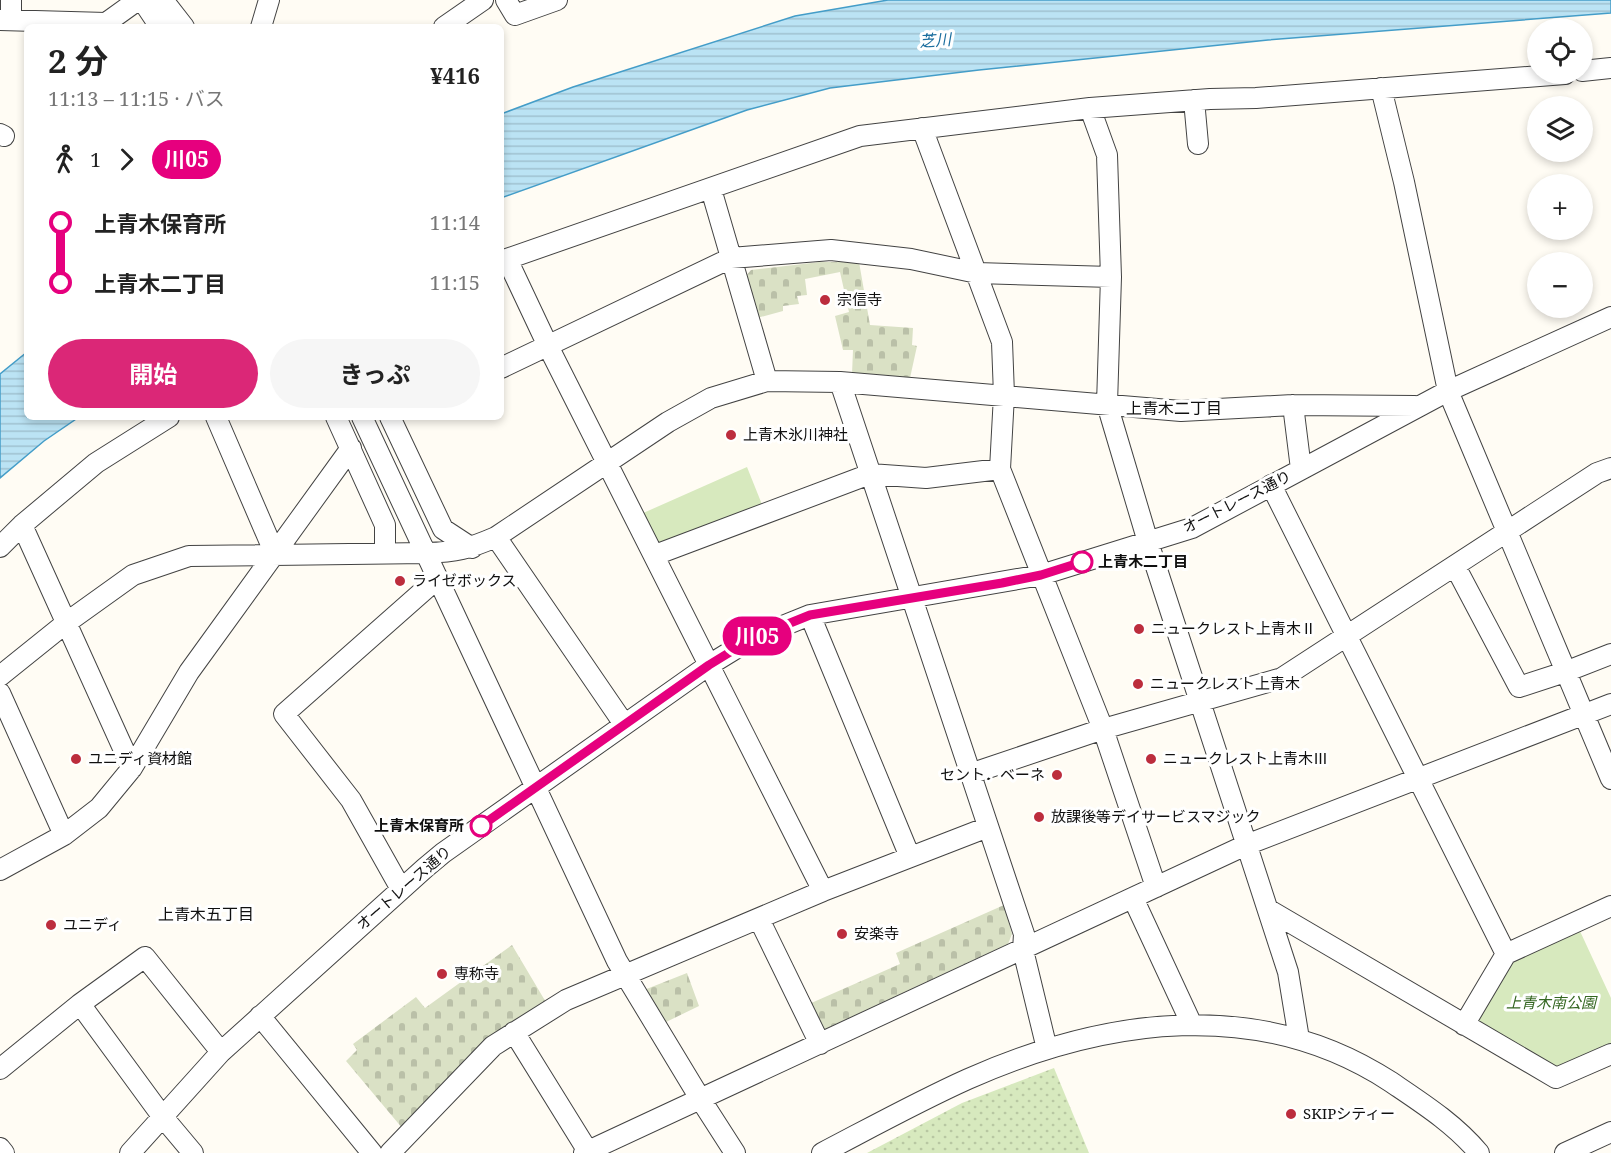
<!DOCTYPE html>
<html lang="ja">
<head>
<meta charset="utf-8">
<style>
	body { margin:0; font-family:"Noto Serif","Noto Sans JP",serif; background:#f6f6f6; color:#222; height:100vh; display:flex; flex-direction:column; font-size:22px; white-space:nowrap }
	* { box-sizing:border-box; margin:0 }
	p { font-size:20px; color:#767676 }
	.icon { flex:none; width:33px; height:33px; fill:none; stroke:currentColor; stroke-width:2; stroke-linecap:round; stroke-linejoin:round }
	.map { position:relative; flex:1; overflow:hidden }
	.drawer { position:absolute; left:24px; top:24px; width:480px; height:396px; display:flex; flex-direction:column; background:#fff; border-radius:9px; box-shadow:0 3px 9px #0003 }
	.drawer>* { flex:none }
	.badge { padding:0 12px; border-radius:20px; font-size:21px; line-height:39px }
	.tools { position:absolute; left:1527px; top:18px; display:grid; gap:12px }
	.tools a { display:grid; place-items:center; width:66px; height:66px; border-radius:50%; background:#fff; box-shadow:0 3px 9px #0003; font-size:30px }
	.map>.badge { position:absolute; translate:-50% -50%; box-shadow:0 0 0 3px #fff }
	.legs { display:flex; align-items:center; gap:9px; height:66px; padding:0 24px; font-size:20px }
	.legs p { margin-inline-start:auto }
	.headline { display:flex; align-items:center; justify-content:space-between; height:102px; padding:0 24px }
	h1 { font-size:33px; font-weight:700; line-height:45px }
	.primary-button { display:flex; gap:12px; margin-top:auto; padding:12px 24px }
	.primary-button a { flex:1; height:69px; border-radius:36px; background:#db2777; color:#fff; font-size:24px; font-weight:700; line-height:69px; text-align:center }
	.primary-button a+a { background:#f6f6f6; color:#222 }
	ul { padding:0 24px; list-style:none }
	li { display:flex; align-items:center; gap:21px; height:60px; font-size:22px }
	li i { display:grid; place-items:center; width:9px; height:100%; margin:0 8px; background:currentColor }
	li i::after { content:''; width:15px; height:15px; margin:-8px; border:4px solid; border-radius:50%; background:#fff }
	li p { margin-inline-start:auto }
	li:first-child i { background:linear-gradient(#0000 50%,currentColor 0) }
	li:last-child i { background:linear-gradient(currentColor 50%,#0000 0) }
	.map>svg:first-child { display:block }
	.grass { fill:url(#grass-dots) }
	.cemetery { fill:url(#cemetery-stones) }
	.park { fill:#d7e9be }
	.water { fill:url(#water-rules); stroke:#449dc8; stroke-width:1.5 }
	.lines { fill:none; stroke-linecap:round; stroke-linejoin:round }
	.minor-casing { stroke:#434343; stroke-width:22 }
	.minor { stroke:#fff; stroke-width:20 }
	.line-1-casing { stroke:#fff; stroke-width:14 }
	.line-1 { stroke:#e6007e; stroke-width:9 }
	.poi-dot { fill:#bc2d3d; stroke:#fff; stroke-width:2 }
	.stop-1-dot { fill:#fff; stroke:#e6007e; stroke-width:3 }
	.labels { text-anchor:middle; stroke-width:6; stroke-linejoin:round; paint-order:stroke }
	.poi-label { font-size:15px; fill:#101010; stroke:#fff; text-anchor:start }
	.street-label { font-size:15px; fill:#101010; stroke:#fff }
	.stop-label { font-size:15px; font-weight:bold; fill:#101010; stroke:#fff; text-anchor:start }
	.park-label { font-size:15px; font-style:italic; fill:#356722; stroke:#fff }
	.water-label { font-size:16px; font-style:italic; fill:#1d6f9f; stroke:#fff }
	.neighbourhood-label { font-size:16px; fill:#101010; stroke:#fff }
</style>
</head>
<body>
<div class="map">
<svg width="1611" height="1153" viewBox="0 0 1611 1153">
	<defs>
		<pattern id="grass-dots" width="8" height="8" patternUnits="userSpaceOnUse" patternTransform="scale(1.5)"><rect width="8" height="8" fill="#d7e9be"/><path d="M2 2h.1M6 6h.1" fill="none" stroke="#b8c7a2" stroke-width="1.8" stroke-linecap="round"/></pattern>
		<pattern id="cemetery-stones" width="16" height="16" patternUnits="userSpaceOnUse" patternTransform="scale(1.5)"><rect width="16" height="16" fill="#dae1c5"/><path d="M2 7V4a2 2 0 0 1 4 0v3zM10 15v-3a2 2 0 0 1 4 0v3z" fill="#bac0a8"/></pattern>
		<pattern id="water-rules" width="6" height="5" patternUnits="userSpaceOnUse" patternTransform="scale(1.5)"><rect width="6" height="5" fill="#bbe3f4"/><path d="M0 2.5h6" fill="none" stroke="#a0c2d0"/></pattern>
	</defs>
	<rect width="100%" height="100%" fill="#fffcf4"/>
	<path class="grass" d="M1054,1068L1089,1153H867L962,1103Z"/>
	<path class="cemetery" d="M820,262H859L870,325L913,328L912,345L917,346L910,378L852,374L853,350H843L835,316L849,312L840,272L805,279L807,295L797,296L799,304L783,306V311L757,318L745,277L751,270Z
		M1004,905L1012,934L1008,944L821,1031L809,1004L900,964L896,953Z
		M512,945L547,1004L403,1129L346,1061L357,1050L353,1044L416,997L425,1008Z
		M687,973L699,1006L664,1023L644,990Z"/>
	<path class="park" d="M747,467L763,507L662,546L655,543L641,514Z
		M1579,929L1611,998V1044L1554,1070L1476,1024L1510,960Z"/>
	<path class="water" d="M888,0H1611V13L1268,40L979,70L830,88L747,110L501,198V114L573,87L795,16Z
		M27,352V417H79L44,441L0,478V374Z"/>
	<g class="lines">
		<g class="minor-casing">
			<path id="minor" d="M11,0V19
				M142,0L160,27
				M163,0L184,27
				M506,0L515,15L557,0
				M0,20L106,23L138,0
				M261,27L269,0
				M444,27L483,0
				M1582,71L1611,68
				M1381,88L1404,182L1448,391L1611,779
				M1194,100L1198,144
				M1090,108L1107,155L1111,277L1107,404L1148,542L1288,972L1299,1039
				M922,128L1002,342L1004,395L1000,469L1103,729L1156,887
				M0,134L4,136
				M711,189L767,381
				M507,259L548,346L823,891
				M501,261L860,136L1090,108L1210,99L1256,98L1565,74
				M501,368L731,258L831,250L911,259L977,273L1111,277
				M840,382L1024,934L1023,950L1047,1049
				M1293,405L1301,469
				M216,417L275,554
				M336,417L385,525V553
				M362,417L617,961L701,1100L735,1153
				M390,417L443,529L472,548
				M1271,485L1506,954
				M22,525L132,768
				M496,537L624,724
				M0,547L22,525L96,463L169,417
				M655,555L870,474L926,478L1000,469
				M1455,566L1519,687L1565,672L1611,654
				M810,615L910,857
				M0,676L66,623L133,575L189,556L426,553C457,552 468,549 496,537L668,422L711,398L767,381L840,382L1181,411L1293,405L1415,406
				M0,693L64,835
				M970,774L1103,729L1282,678L1597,473L1611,468
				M0,870L64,835L99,808L132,768L189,672L351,448
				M401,889L351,800L284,714L438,578
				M1133,898L1192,1025
				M1269,910L1556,1078L1611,1054
				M759,919L820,1044
				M80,1004L162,1116L193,1153
				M260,1016L372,1153
				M1464,1025L1506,954L1611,906
				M514,1032L589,1153
				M0,1069L80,1004L145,957L221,1052
				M0,1148L4,1153
				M130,1153L221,1052L425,868L443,853L709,665L753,638L810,615L1041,575L1192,528L1448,391L1611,317
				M390,1153L493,1046L566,1000L823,891L988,827
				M584,1153L1246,845L1611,704
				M822,1153C870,1128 919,1101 968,1079C1106,1018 1259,996 1391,1082C1422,1103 1455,1124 1479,1153
				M1565,1153L1611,1132"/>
		</g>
		<use href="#minor" class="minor"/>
	</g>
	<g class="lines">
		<g class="line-1-casing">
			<path id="line-1" d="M481,826L709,665L753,638L810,615L1002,583L1041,575L1082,562"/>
		</g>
		<use href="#line-1" class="line-1"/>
	</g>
	<g class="poi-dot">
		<circle cx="825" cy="300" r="6"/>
		<circle cx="731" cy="435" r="6"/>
		<circle cx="400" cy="581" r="6"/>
		<circle cx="1139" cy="629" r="6"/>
		<circle cx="1138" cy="684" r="6"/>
		<circle cx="76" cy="759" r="6"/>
		<circle cx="1151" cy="759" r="6"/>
		<circle cx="1057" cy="775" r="6"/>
		<circle cx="1039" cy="817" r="6"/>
		<circle cx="51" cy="925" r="6"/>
		<circle cx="842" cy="934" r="6"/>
		<circle cx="442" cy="974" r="6"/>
		<circle cx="1291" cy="1114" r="6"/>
	</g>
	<g class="stop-1-dot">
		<circle cx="1082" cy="562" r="10"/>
		<circle cx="481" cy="826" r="10"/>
	</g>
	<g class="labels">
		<g class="poi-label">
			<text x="837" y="305">宗信寺</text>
			<text x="743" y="440">上青木氷川神社</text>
			<text x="412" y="586">ライゼボックス</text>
			<text x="1151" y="634">ニュークレスト上青木Ⅱ</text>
			<text x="1150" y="689">ニュークレスト上青木</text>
			<text x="88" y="764">ユニディ資材館</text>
			<text x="1163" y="764">ニュークレスト上青木Ⅲ</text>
			<text x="1045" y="780" text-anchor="end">セント．ベーネ</text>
			<text x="1051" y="822">放課後等デイサービスマジック</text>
			<text x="63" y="930">ユニディ</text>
			<text x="854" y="939">安楽寺</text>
			<text x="454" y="979">専称寺</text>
			<text x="1303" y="1119">SKIPシティー</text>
		</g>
		<g class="street-label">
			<text transform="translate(1237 502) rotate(-27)" y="5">オートレース通り</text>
			<text transform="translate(404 888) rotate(-41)" y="5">オートレース通り</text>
		</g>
		<g class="stop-label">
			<text x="1098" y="567">上青木二丁目</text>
			<text x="464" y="831" text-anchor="end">上青木保育所</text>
		</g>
		<g class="park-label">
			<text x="1551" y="1008">上青木南公園</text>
		</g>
		<g class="water-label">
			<text transform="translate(935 40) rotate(-4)" y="6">芝川</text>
		</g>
		<g class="neighbourhood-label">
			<text x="1174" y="414">上青木二丁目</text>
			<text x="206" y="920">上青木五丁目</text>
		</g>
	</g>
</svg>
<div class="tools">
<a><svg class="icon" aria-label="locate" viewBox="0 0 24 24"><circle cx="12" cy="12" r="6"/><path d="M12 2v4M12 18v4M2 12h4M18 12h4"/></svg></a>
<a><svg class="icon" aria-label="layers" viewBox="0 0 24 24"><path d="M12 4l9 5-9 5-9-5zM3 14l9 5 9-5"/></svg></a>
<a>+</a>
<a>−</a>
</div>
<b class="badge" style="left:757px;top:636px;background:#e6007e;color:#fff">川05</b>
<section class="drawer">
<div class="headline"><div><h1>2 分</h1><p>11:13 – 11:15 · バス</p></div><b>¥416</b></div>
<div class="legs"><svg class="icon" aria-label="walk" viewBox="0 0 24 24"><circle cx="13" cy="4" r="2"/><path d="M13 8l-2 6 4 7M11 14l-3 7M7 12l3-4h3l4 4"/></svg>1<svg class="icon" aria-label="forward" viewBox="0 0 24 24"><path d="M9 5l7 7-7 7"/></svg><b class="badge" style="background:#e6007e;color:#fff">川05</b></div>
<ul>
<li><i style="color:#e6007e"></i><b>上青木保育所</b><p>11:14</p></li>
<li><i style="color:#e6007e"></i><b>上青木二丁目</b><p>11:15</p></li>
</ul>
<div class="primary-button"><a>開始</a><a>きっぷ</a></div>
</section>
</div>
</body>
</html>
